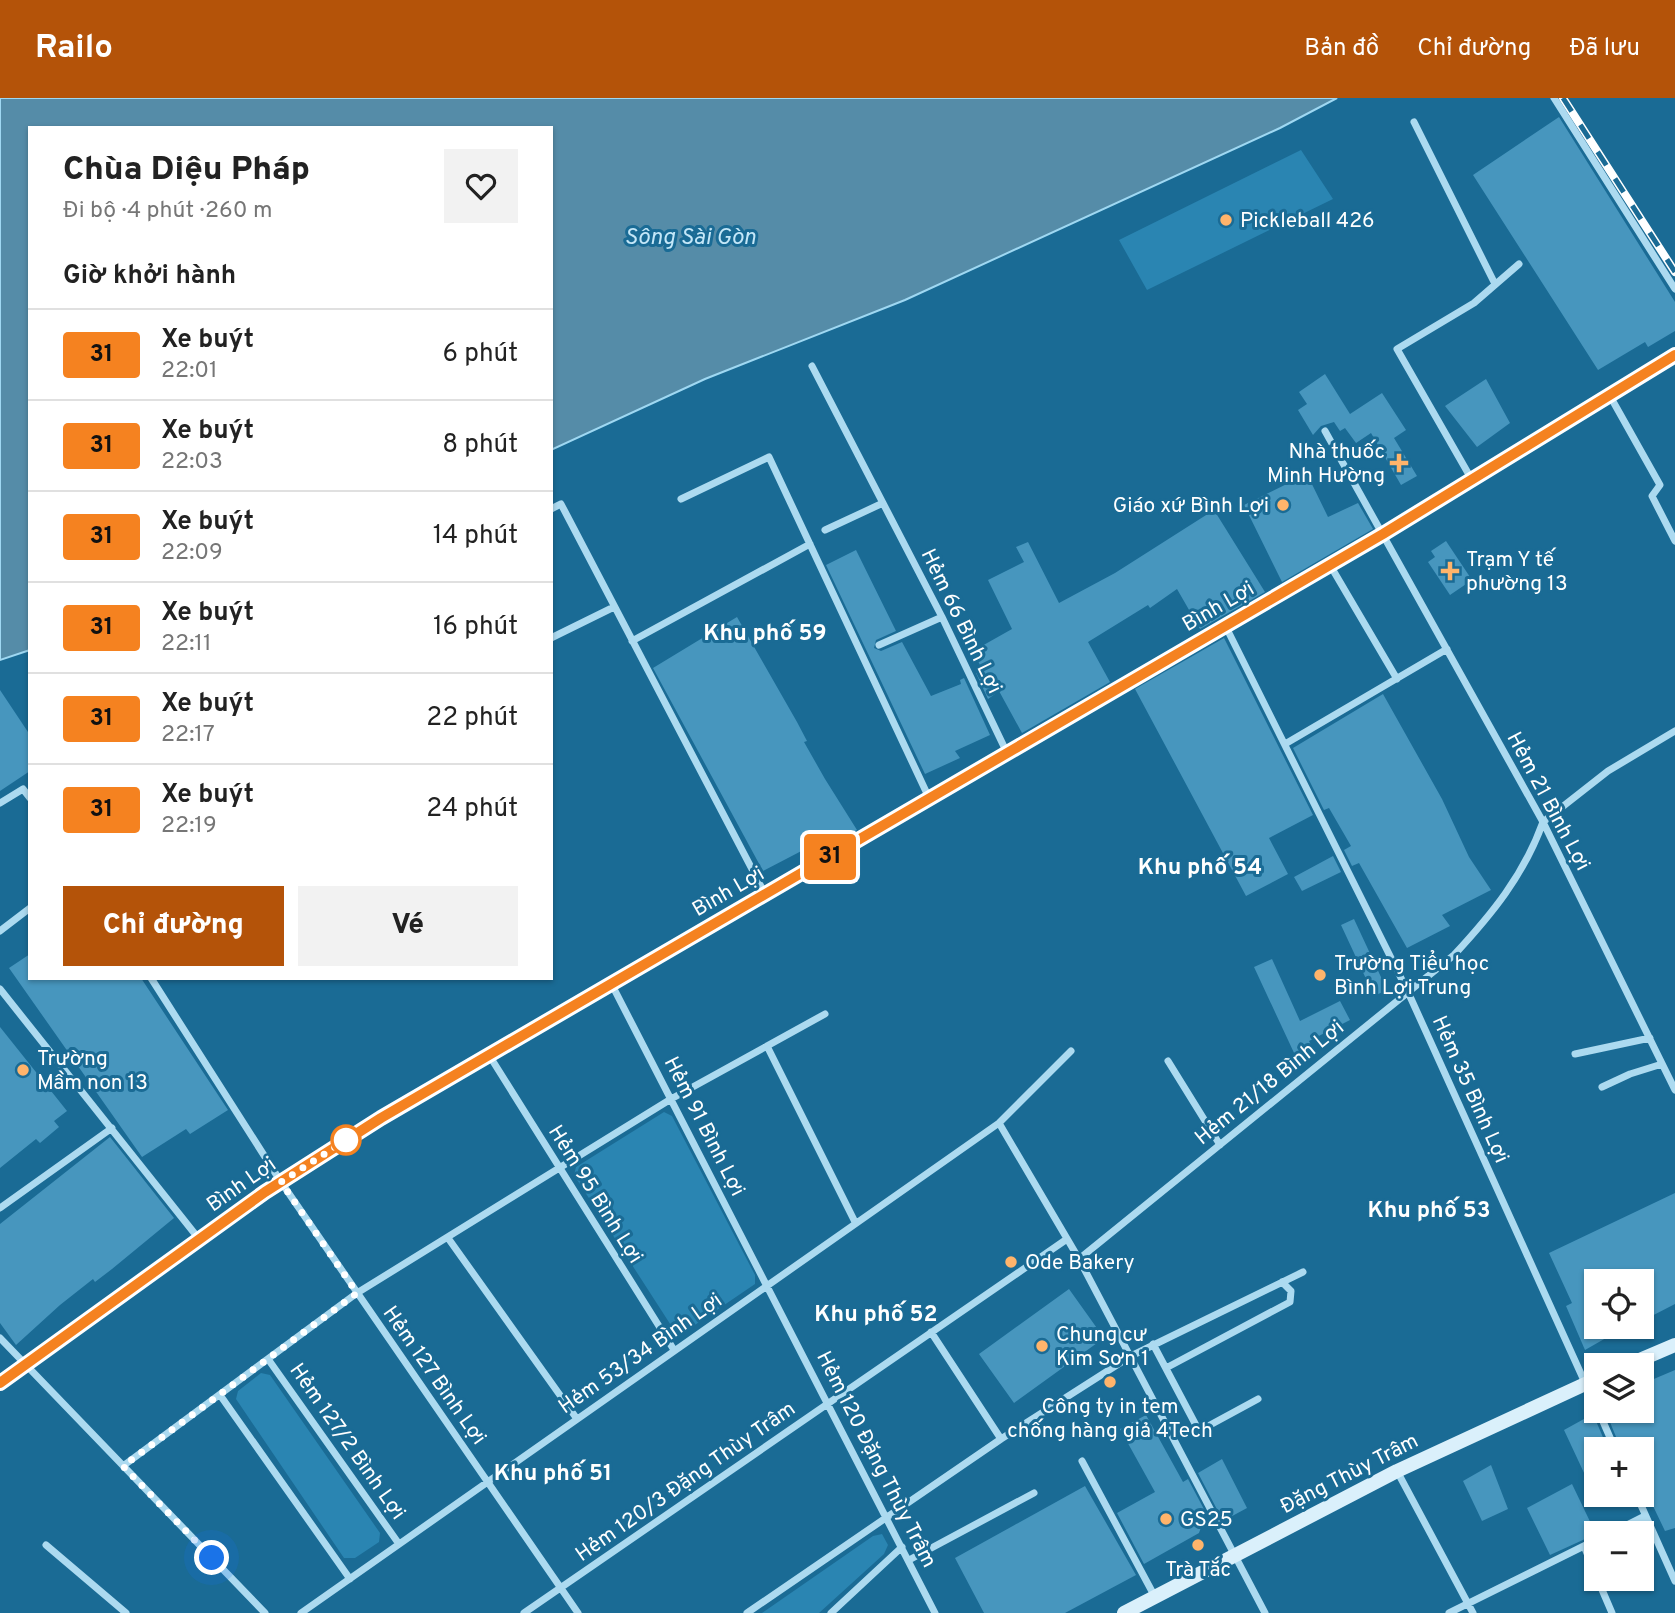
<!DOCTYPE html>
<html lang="vi">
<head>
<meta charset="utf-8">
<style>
	body { margin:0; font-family:Overpass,sans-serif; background:#f2f2f2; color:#222; height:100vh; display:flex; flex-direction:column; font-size:26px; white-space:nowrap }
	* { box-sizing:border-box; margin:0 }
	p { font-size:23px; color:#767676 }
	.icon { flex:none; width:38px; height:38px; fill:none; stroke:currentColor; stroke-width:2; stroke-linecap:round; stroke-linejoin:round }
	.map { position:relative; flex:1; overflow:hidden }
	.drawer { position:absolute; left:28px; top:28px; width:525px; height:854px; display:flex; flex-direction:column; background:#fff; border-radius:0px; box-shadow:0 2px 5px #0004 }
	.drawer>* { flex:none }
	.badge { padding:0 14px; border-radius:5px; font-size:24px; line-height:46px }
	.tools { position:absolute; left:1584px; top:1171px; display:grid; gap:14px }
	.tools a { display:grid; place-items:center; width:70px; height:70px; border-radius:0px; background:#fff; box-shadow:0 2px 5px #0004; font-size:35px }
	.you { position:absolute; width:35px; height:35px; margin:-18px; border:5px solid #fff; border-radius:50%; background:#1a73e8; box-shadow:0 0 0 10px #1a73e833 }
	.map>.badge { position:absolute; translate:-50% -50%; box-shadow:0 0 0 4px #fff }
	h2 { padding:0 35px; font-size:26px; line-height:63px }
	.round { display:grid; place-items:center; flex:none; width:74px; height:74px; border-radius:0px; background:#f2f2f2 }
	.overview { display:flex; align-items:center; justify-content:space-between; height:119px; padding:0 35px }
	h1 { font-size:33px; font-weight:800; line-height:52px }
	.action { display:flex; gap:14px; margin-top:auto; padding:14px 35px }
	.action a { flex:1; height:80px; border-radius:0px; background:#b45309; color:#fff; font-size:28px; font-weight:800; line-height:80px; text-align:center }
	.action a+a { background:#f2f2f2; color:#222 }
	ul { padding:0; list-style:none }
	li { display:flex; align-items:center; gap:21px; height:91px; padding:0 35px; border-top:2px solid #e0e0e0 }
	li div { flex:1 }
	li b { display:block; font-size:26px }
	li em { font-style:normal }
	li .badge { min-width:77px; font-weight:700; text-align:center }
	header { display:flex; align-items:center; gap:42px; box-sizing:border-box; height:98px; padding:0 35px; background:#b45309; color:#fff }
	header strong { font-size:33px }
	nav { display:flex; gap:38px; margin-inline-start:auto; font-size:24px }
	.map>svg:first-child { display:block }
	.green { fill:#2a85b2 }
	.water { fill:#558ca8; stroke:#9fd8f2; stroke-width:2 }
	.building { fill:#4796be }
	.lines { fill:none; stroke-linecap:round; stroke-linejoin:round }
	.street { stroke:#acdaf0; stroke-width:7 }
	.secondary { stroke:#daf0fb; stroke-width:14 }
	.rail-casing { stroke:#fff; stroke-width:8 }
	.rail { stroke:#1a6b95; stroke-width:5; stroke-dasharray:16; stroke-linecap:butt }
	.line-casing { stroke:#fff; stroke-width:16 }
	.line { stroke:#f58220; stroke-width:10 }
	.walk { stroke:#fff; stroke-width:7; stroke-dasharray:0 12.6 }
	.poi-dot { fill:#ffb46b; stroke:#1a6b95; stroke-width:2.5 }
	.stop-dot { fill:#fff; stroke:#f58220; stroke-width:3.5 }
	.labels { text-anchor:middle; stroke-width:6; stroke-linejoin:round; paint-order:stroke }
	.poi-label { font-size:21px; fill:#fff; stroke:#1a6b95; text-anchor:start }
	.street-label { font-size:21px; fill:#fff; stroke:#1a6b95 }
	.water-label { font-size:23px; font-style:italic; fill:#c4e7f8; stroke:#1a6b95 }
	.neighbourhood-label { font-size:23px; font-weight:bold; fill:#fff; stroke:#1a6b95 }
</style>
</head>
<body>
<header>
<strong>Railo</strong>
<nav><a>Bản đồ</a><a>Chỉ đường</a><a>Đã lưu</a></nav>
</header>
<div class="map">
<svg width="1675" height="1515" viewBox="0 0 1675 1515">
	<rect width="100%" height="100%" fill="#1a6b95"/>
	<path class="green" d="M1301,52L1333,101L1147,192L1119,142Z
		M664,1014L672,1018L755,1177V1186L686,1233L674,1232L574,1077L576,1069Z
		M261,1275L270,1277L380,1435L379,1444L355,1460H344L236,1301L238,1293Z
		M882,1436L888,1447L884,1456L819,1515H762L873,1438Z"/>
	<path class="water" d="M0,0H1337L1280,30L905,202L705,281L551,352V30H30V552L0,562Z"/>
	<path class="building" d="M1559,19L1675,204V233L1648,249L1645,244L1598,272L1473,77Z
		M1325,276L1350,316L1382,295L1406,332L1394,340L1417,378L1401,387L1371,335L1356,345L1345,330L1340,333L1334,324L1321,328L1313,337L1298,312L1307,306L1299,294Z
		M1486,281L1510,325L1477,349L1445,308Z
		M1307,376L1328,419L1358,405L1373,431L1282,484L1244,407Z
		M1214,412L1265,494L1200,531L1177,491L1150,510L1148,507L1088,544L1110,584L1022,635L999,593L988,601L976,575L983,573L973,553L1012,531L988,482L1024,464L1016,449L1028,444L1059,505L1115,475Z
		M1446,443L1472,482L1450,497L1428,464L1435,459L1431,453Z
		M856,452L896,533L876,542L874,550L881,553L902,544L931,598L961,586L960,582L964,580L990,637L955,653L960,660L925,676L826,467Z
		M737,519L797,624L807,643L804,644L825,681L857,732L814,754L811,748L763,773L653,570Z
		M1224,540L1313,717L1269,740L1288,776L1246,798L1135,591Z
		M0,592L30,637V673L0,693Z
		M1383,596L1442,701L1469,759L1491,792L1442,817L1450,828L1407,850L1359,765L1352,768L1344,752L1351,748L1329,710L1324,712L1293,650Z
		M1333,758L1341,774L1302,793L1294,779Z
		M1354,821L1387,892L1374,898L1341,827Z
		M30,856V880H141L228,1012L190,1036L186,1031L142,1059L9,870Z
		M1272,861L1300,923L1340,903L1350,922L1309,943L1312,949L1295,957L1254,869Z
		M0,929L67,1013L54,1023L59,1029L40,1045L36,1041L0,1070Z
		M110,1039L174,1120L112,1171L95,1184L93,1181L60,1207L16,1247L0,1225V1126Z
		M1675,1095V1206L1642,1223V1183H1596V1228H1627L1585,1252L1566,1208L1572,1205L1549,1155Z
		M1069,1191L1104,1240L1014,1305L979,1256Z
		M1675,1272V1430L1665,1433L1642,1385V1351H1621L1605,1312H1642V1286Z
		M1593,1316L1608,1351H1596V1373L1585,1377L1564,1332Z
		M1146,1317L1183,1384L1188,1381L1206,1415L1199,1435L1144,1466L1117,1415L1155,1394L1120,1331Z
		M1222,1361L1247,1410L1223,1423L1198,1375Z
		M1491,1367L1508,1411L1482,1423L1463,1383Z
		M1572,1386L1596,1436L1550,1457L1527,1410Z
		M1085,1388L1136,1477L1065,1515H984L955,1460Z"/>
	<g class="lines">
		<path class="street" d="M1554,0L1675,191
			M1414,24L1495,186
			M812,268L942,519L1008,657
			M1610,298L1660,387L1652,398L1675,443
			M1325,333L1543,724L1675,992
			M1472,382L1397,251L1474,205L1519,166
			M681,401L769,359L930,702
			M551,411L561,406L765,796
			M825,432L883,405
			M1330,467L1397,581
			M1225,527L1408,894L1596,1309
			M551,540L614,509
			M632,543L810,446
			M879,547L942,519
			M1285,646L1447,551
			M0,705L23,691L30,700
			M1543,724L1608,673L1675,633
			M0,833L30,810
			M151,880L281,1084L578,1515
			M611,885L935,1515
			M0,891L199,1141
			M767,948L855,1124
			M1575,956L1650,940
			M489,957L674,1252
			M1168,963L1220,1047
			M1602,989L1630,976L1662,966
			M999,1025L1079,1161L1265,1515
			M0,1110L112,1030
			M448,1140L577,1321
			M1079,1161L1454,857C1492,816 1524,777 1543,724
			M931,1234L1001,1341
			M0,1240L265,1515
			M1153,1246L1199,1333L1258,1301
			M268,1261L399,1446
			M1166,1270L1290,1204L1291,1193L1282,1184
			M220,1297L350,1481
			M1598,1312L1615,1351
			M1082,1363L1155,1499
			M123,1368L357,1195L671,1001L825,916
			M1397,1373L1473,1515
			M1636,1396L1675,1483
			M1611,1435L1645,1418
			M46,1447L126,1515
			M1584,1448L1596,1478
			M909,1462L1034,1395
			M1597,1480L1612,1515
			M301,1515L999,1025L1071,953
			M524,1515L1067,1141
			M747,1515L1001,1341L1131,1258L1303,1174
			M831,1515L902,1449
			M1449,1515L1596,1442"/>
		<path class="secondary" d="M1628,1267L1675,1247
			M0,1285L265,1094L381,1020L1383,436L1675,257
			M1124,1515L1397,1373L1596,1281"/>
		<g class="rail-casing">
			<path id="rail" d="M1563,0L1675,174"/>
		</g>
		<use href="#rail" class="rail"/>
	</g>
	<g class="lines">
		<g class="line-casing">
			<path id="line" d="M0,1285L265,1094L381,1020L1383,436L1675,257"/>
		</g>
		<use href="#line" class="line"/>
		<path class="walk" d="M212,1460L123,1368L357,1195L281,1084L346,1042"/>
	</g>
	<g class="poi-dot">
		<circle cx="1226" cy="122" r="7"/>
		<path d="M1395.5 354.5h7v7h7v7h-7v7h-7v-7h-7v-7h7z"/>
		<circle cx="1283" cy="407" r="7"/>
		<path d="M1446.5 462.5h7v7h7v7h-7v7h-7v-7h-7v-7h7z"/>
		<circle cx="1320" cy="877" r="7"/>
		<circle cx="23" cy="972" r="7"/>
		<circle cx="1011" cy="1164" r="7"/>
		<circle cx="1042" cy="1248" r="7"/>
		<circle cx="1110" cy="1284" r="7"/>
		<circle cx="1166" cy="1421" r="7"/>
		<circle cx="1198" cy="1447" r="7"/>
	</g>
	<circle class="stop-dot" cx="346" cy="1042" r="14"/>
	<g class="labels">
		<g class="poi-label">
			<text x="1240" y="129">Pickleball 426</text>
			<text x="1385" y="360" text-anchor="end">Nhà thuốc<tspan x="1385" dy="24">Minh Hường</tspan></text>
			<text x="1269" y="414" text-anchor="end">Giáo xứ Bình Lợi</text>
			<text x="1466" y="468">Trạm Y tế<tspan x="1466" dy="24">phường 13</tspan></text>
			<text x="1334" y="872">Trường Tiểu học<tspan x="1334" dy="24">Bình Lợi Trung</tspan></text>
			<text x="37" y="967">Trường<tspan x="37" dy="24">Mầm non 13</tspan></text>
			<text x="1025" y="1171">Ode Bakery</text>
			<text x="1056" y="1243">Chung cư<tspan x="1056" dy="24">Kim Sơn 1</tspan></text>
			<text x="1110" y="1315" text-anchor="middle">Công ty in tem<tspan x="1110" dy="24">chống hàng giả 4Tech</tspan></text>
			<text x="1180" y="1428">GS25</text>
			<text x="1198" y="1478" text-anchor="middle">Trà Tắc</text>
		</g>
		<g class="street-label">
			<text transform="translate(1218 508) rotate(-30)" y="7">Bình Lợi</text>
			<text transform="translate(962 523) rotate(64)" y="7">Hẻm 66 Bình Lợi</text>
			<text transform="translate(1549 703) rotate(62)" y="7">Hẻm 21 Bình Lợi</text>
			<text transform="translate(728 793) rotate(-30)" y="7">Bình Lợi</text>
			<text transform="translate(1269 984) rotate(-39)" y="7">Hẻm 21/18 Bình Lợi</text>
			<text transform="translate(1471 991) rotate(66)" y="7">Hẻm 35 Bình Lợi</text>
			<text transform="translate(705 1028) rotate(63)" y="7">Hẻm 91 Bình Lợi</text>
			<text transform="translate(241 1086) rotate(-35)" y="7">Bình Lợi</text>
			<text transform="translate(596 1096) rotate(58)" y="7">Hẻm 95 Bình Lợi</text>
			<text transform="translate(640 1255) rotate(-35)" y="7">Hẻm 53/34 Bình Lợi</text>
			<text transform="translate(435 1277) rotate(55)" y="7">Hẻm 127 Bình Lợi</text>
			<text transform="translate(348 1343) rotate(55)" y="7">Hẻm 127/2 Bình Lợi</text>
			<text transform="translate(877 1361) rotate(63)" y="7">Hẻm 120 Đặng Thùy Trâm</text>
			<text transform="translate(1349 1375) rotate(-27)" y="7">Đặng Thùy Trâm</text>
			<text transform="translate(685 1383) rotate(-35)" y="7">Hẻm 120/3 Đặng Thùy Trâm</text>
		</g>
		<g class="water-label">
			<text x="690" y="146">Sông Sài Gòn</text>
		</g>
		<g class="neighbourhood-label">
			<text x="765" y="542">Khu phố 59</text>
			<text x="1200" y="776">Khu phố 54</text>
			<text x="1429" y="1119">Khu phố 53</text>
			<text x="876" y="1223">Khu phố 52</text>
			<text x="553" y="1382">Khu phố 51</text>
		</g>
	</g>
</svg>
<div class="tools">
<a><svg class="icon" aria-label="locate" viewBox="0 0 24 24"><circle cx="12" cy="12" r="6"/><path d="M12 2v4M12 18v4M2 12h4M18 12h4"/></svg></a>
<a><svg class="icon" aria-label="layers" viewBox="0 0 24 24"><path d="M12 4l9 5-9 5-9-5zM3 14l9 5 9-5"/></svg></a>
<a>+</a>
<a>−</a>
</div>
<div class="you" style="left:212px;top:1460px"></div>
<b class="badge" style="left:830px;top:759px;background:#f58220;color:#111">31</b>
<section class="drawer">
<div class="overview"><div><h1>Chùa Diệu Pháp</h1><p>Đi bộ · 4 phút · 260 m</p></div><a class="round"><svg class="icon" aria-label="heart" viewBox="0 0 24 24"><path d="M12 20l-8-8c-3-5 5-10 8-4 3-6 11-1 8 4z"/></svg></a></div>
<h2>Giờ khởi hành</h2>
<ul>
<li><span class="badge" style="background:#f58220;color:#111">31</span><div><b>Xe buýt</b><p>22:01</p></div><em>6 phút</em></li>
<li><span class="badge" style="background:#f58220;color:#111">31</span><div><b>Xe buýt</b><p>22:03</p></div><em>8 phút</em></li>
<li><span class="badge" style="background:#f58220;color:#111">31</span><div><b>Xe buýt</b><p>22:09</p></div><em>14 phút</em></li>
<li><span class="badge" style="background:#f58220;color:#111">31</span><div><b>Xe buýt</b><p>22:11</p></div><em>16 phút</em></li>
<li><span class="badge" style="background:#f58220;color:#111">31</span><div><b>Xe buýt</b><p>22:17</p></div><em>22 phút</em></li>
<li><span class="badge" style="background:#f58220;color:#111">31</span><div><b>Xe buýt</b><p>22:19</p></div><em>24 phút</em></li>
</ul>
<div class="action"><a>Chỉ đường</a><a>Vé</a></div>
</section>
</div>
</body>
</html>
